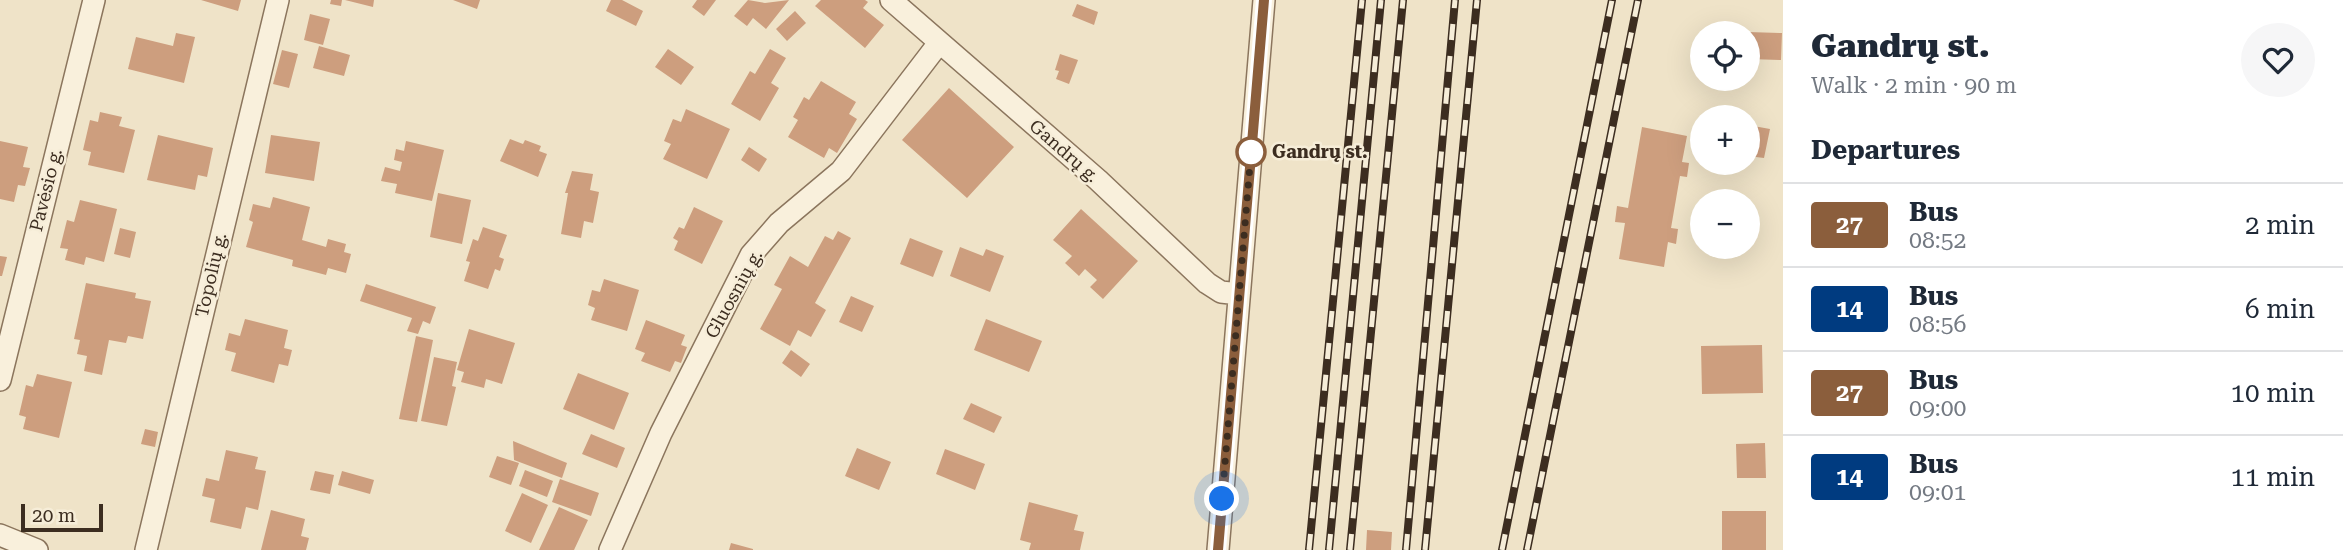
<!DOCTYPE html>
<html lang="en">
<head>
<meta charset="utf-8">
<style>
	body { margin:0; font-family:"Roboto Serif",serif; background:#f6f6f7; color:#1f2937; height:100vh; display:flex; flex-direction:column; font-size:26px; white-space:nowrap }
	* { box-sizing:border-box; margin:0 }
	p { font-size:23px; color:#747a83 }
	.icon { flex:none; width:38px; height:38px; fill:none; stroke:currentColor; stroke-width:2; stroke-linecap:round; stroke-linejoin:round }
	.map { position:relative; flex:1; overflow:hidden }
	.panel { display:flex; flex-direction:column; background:#fff; width:560px }
	.panel>* { flex:none }
	.badge { padding:0 14px; border-radius:5px; font-size:24px; line-height:46px }
	.buttons { position:absolute; left:1690px; top:21px; display:grid; gap:14px }
	.buttons a { display:grid; place-items:center; width:70px; height:70px; border-radius:50%; background:#fff; box-shadow:0 7px 28px #0002; font-size:35px }
	.scale { position:absolute; left:21px; bottom:18px; width:82px; box-sizing:border-box; padding-left:7px; border:4px solid #3c2d20; border-top:0; font-size:19px; line-height:24px; white-space:nowrap; color:#3c2d20; -webkit-text-stroke:5px #f6edd8; paint-order:stroke }
	.you { position:absolute; width:35px; height:35px; margin:-18px; border:5px solid #fff; border-radius:50%; background:#1a73e8; box-shadow:0 0 0 10px #1a73e833 }
	.map>.badge { position:absolute; translate:-50% -50%; box-shadow:0 0 0 4px #fff }
	h2 { padding:0 28px; font-size:26px; line-height:63px }
	.round { display:grid; place-items:center; flex:none; width:74px; height:74px; border-radius:37px; background:#f6f6f7 }
	.headline { display:flex; align-items:center; justify-content:space-between; height:119px; padding:0 28px }
	h1 { font-size:33px; font-weight:800; line-height:52px }
	ul { padding:0; list-style:none }
	li { display:flex; align-items:center; gap:21px; height:84px; padding:0 28px; border-top:2px solid #e0e1e3 }
	li div { flex:1 }
	li b { display:block; font-size:26px }
	li em { font-style:normal }
	li .badge { min-width:77px; font-weight:700; text-align:center }
	main { display:flex; flex:1; min-height:0 }
	.map>svg:first-child { display:block }
	.building { fill:#cd9e7e }
	.lines { fill:none; stroke-linecap:round; stroke-linejoin:round }
	.street-casing { stroke:#8b755d; stroke-width:24 }
	.street { stroke:#f9f0dc; stroke-width:21 }
	.rail-casing { stroke:#3c2d20; stroke-width:8 }
	.rail { stroke:#f6edd8; stroke-width:5; stroke-dasharray:16; stroke-linecap:butt }
	.line-casing { stroke:#fff; stroke-width:16 }
	.line { stroke:#8b5e3c; stroke-width:10 }
	.walk { stroke:#3c2d20; stroke-width:7; stroke-dasharray:0 12.6 }
	.stop-dot { fill:#fff; stroke:#8b5e3c; stroke-width:3.5 }
	.labels { text-anchor:middle; stroke-width:5; stroke-linejoin:round; paint-order:stroke }
	.street-label { font-size:18px; fill:#3c2d20; stroke:#f6edd8 }
	.stop-label { font-size:18px; font-weight:bold; fill:#3c2d20; stroke:#f6edd8; text-anchor:start }
</style>
</head>
<body>
<main>
<div class="map">
<svg width="1783" height="550" viewBox="0 0 1783 550">
	<rect width="100%" height="100%" fill="#efe3c8"/>
	<path class="building" d="M201,0H241L238,11Z
		M331,0H342L341,6L330,4Z
		M345,0H374L373,7Z
		M453,0H480L477,9Z
		M611,0H622L643,11L636,26L606,11Z
		M697,0H716L704,16L692,7Z
		M748,0L765,3L789,0L766,29L753,18L747,26L734,16Z
		M821,0H865L868,2L863,8L884,25L865,48L815,6Z
		M1077,4L1098,12L1094,25L1072,16Z
		M795,11L806,23L787,41L776,29Z
		M310,14L330,19L323,45L304,40Z
		M1748,32L1782,33L1781,60L1748,59Z
		M176,33L195,37L184,83L128,69L136,37L173,46Z
		M319,46L350,55L344,76L313,68Z
		M668,49L694,67L681,85L655,67Z
		M770,49L786,58L771,83L779,88L760,121L731,104L750,71L755,74Z
		M282,50L298,54L289,88L273,84Z
		M1060,54L1078,60L1069,84L1056,79L1059,71L1055,70Z
		M821,81L856,102L849,114L857,119L837,153L829,148L824,158L788,137L798,120L793,117L804,97L809,100Z
		M949,88L1014,147L967,198L902,140Z
		M686,109L730,129L707,179L663,159L671,144L664,141L673,119L681,122Z
		M100,112L122,117L119,126L135,130L124,173L88,165L91,152L83,150L90,120L98,122Z
		M1748,125L1770,129L1764,158L1748,156Z
		M1642,127L1687,136L1682,162L1689,163L1687,177L1680,176L1671,228L1678,229L1676,244L1668,242L1664,267L1619,259L1625,223L1615,222L1617,206L1628,208Z
		M158,135L213,148L207,177L198,175L195,190L147,180Z
		M271,135L320,142L314,181L265,173Z
		M510,139L523,144L525,140L541,146L539,151L547,154L538,177L500,161Z
		M0,141L28,147L23,167L30,168L25,186L18,185L14,202L0,199Z
		M406,141L444,150L432,201L395,193L397,184L381,181L385,167L400,171L402,162L394,160L396,149L404,151Z
		M749,147L767,159L759,172L741,160Z
		M572,171L593,174L590,190L599,192L593,223L584,221L581,238L561,234L568,193H565Z
		M438,193L471,200L462,244L430,237Z
		M273,197L310,207L302,240L326,247L328,239L346,244L344,252L351,254L346,273L328,268L326,275L292,266L293,260L246,247L253,222L249,220L253,204L270,208Z
		M80,200L117,209L104,262L86,257L84,265L65,260L68,249L60,248L67,220L74,222Z
		M694,207L723,221L702,264L674,250L678,241L673,238L679,227L684,229Z
		M1081,209L1138,261L1103,299L1090,287L1097,280L1085,269L1079,276L1065,263L1072,256L1053,240Z
		M483,227L507,235L499,257L504,259L500,271L495,269L488,289L464,281L470,262L466,261L473,239L478,241Z
		M120,228L136,232L130,258L114,254Z
		M838,231L851,238L815,303L826,310L811,337L798,330L790,346L760,329L782,289L774,285L790,256L808,267L825,236L833,240Z
		M910,238L943,251L933,277L900,264Z
		M960,247L983,256L986,249L1004,256L990,292L950,276Z
		M0,256L7,257L2,276H0Z
		M604,279L639,290L627,331L591,320L595,308L588,305L592,290L600,292Z
		M86,283L136,293L135,298L151,301L143,339L128,336L126,343L109,340L102,375L84,371L87,356L77,354L80,340L74,339Z
		M366,284L436,307L430,324L423,321L418,334L407,331L412,318L360,301Z
		M851,296L874,306L862,332L839,322Z
		M245,319L288,330L284,348L292,350L288,366L279,364L274,383L231,371L236,353L225,350L229,333L240,336Z
		M986,319L1042,341L1029,372L974,350Z
		M646,320L685,335L681,345L687,347L681,363L675,361L670,372L641,361L645,353L635,349Z
		M469,329L515,343L502,384L486,379L484,388L461,382L464,372L457,370Z
		M416,336L433,340L417,422L399,419Z
		M1762,345L1763,393L1702,394L1701,346Z
		M791,350L810,364L801,377L782,363Z
		M434,357L457,362L452,386L456,387L447,426L421,421Z
		M578,373L629,393L614,430L563,409Z
		M37,374L72,382L59,438L23,429L26,417L19,415L26,385L33,387Z
		M971,403L1002,417L994,433L963,419Z
		M145,429L158,432L155,447L141,444Z
		M591,434L625,448L617,468L582,454Z
		M513,441L567,463L562,478L514,460Z
		M1765,443L1766,478H1737L1736,444Z
		M857,448L891,462L879,490L845,476Z
		M945,449L985,464L975,490L936,474Z
		M226,450L258,457L255,469L266,471L258,510L246,507L241,529L210,522L215,499L202,496L206,478L219,481Z
		M497,456L519,463L511,485L489,477Z
		M525,470L553,481L547,497L519,486Z
		M315,471L334,475L330,494L310,490Z
		M342,471L374,480L370,494L338,485Z
		M560,479L599,493L591,516L552,502Z
		M522,493L548,505L531,543L505,531Z
		M1029,502L1078,515L1074,530L1084,532L1080,550H1029L1031,543L1020,540Z
		M559,507L588,520L574,550H539Z
		M271,510L305,519L301,536L309,538L306,550H261Z
		M1722,511H1766V550H1722Z
		M1367,530L1392,532L1391,550H1366Z
		M731,543L753,549V550H729Z"/>
	<g class="lines">
		<g class="street-casing">
			<path id="street" d="M891,0L1098,180L1207,283L1221,292L1239,294
				M0,380L94,0
				M0,535L37,550
				M146,550L278,0
				M610,550L661,433L751,255L779,223L841,171L939,43
				M1218,550L1264,0"/>
		</g>
		<use href="#street" class="street"/>
		<g class="rail-casing">
			<path id="rail" d="M1309,550L1362,0
				M1329,550L1381,0
				M1350,550L1403,0
				M1406,550L1455,0
				M1425,550L1477,0
				M1502,550L1612,0
				M1527,550L1638,0"/>
		</g>
		<use href="#rail" class="rail"/>
	</g>
	<g class="lines">
		<g class="line-casing">
			<path id="line" d="M1218,550L1264,0"/>
		</g>
		<use href="#line" class="line"/>
		<path class="walk" d="M1222,499L1252,141L1251,152"/>
	</g>
	<circle class="stop-dot" cx="1251" cy="152" r="14"/>
	<g class="labels">
		<g class="street-label">
			<text transform="translate(1064 151) rotate(41)" y="6">Gandrų g.</text>
			<text transform="translate(46 190) rotate(-76)" y="6">Pavėsio g.</text>
			<text transform="translate(211 275) rotate(-77)" y="6">Topolių g.</text>
			<text transform="translate(734 294) rotate(-61)" y="6">Gluosnių g.</text>
		</g>
		<g class="stop-label">
			<text x="1272" y="158">Gandrų st.</text>
		</g>
	</g>
</svg>
<div class="buttons">
<a><svg class="icon" aria-label="locate" viewBox="0 0 24 24"><circle cx="12" cy="12" r="6"/><path d="M12 2v4M12 18v4M2 12h4M18 12h4"/></svg></a>
<a>+</a>
<a>−</a>
</div>
<div class="scale">20 m</div>
<div class="you" style="left:1222px;top:499px"></div>
</div>
<section class="panel">
<div class="headline"><div><h1>Gandrų st.</h1><p>Walk · 2 min · 90 m</p></div><a class="round"><svg class="icon" aria-label="heart" viewBox="0 0 24 24"><path d="M12 20l-8-8c-3-5 5-10 8-4 3-6 11-1 8 4z"/></svg></a></div>
<h2>Departures</h2>
<ul>
<li><span class="badge" style="background:#8b5e3c;color:#fff">27</span><div><b>Bus</b><p>08:52</p></div><em>2 min</em></li>
<li><span class="badge" style="background:#003b80;color:#fff">14</span><div><b>Bus</b><p>08:56</p></div><em>6 min</em></li>
<li><span class="badge" style="background:#8b5e3c;color:#fff">27</span><div><b>Bus</b><p>09:00</p></div><em>10 min</em></li>
<li><span class="badge" style="background:#003b80;color:#fff">14</span><div><b>Bus</b><p>09:01</p></div><em>11 min</em></li>
</ul>
</section>
</main>
</body>
</html>
